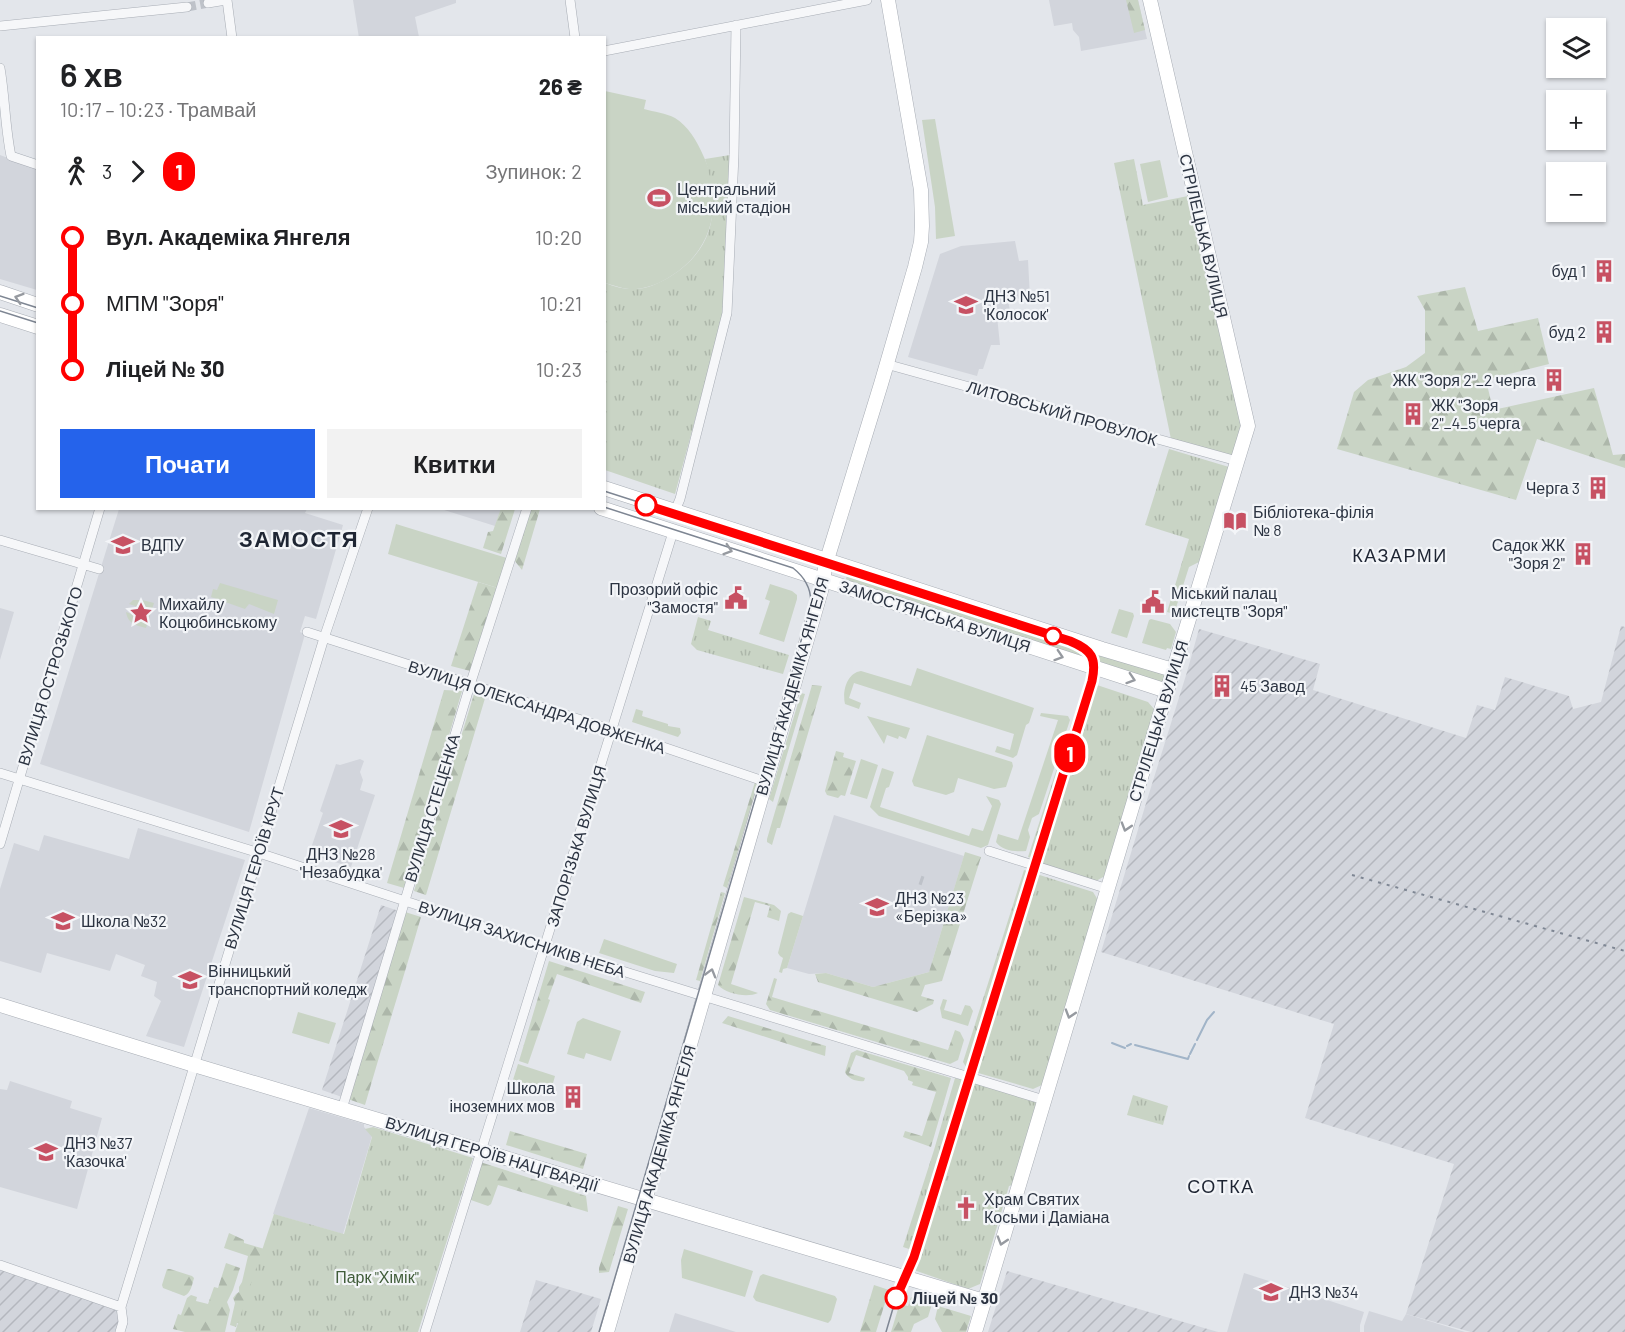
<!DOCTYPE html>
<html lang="uk">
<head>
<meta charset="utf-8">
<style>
	body { margin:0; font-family:Barlow,sans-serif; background:#f2f2f2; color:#202124; height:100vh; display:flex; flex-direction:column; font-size:22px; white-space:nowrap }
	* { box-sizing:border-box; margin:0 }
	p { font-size:20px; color:#757577 }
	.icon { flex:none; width:33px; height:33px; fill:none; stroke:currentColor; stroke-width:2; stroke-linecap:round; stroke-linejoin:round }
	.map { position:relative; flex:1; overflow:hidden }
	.panel { position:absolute; left:36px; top:36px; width:570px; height:474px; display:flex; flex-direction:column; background:#fff; border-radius:0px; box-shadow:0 2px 4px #0004 }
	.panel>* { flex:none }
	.badge { padding:0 12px; border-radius:20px; font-size:21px; line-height:39px }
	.controls { position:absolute; left:1546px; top:18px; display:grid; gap:12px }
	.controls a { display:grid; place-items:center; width:60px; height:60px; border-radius:0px; background:#fff; box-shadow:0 2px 4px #0004; font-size:30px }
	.map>.badge { position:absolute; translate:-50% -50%; box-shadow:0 0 0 3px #fff }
	.legs { display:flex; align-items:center; gap:9px; height:66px; padding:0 24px; font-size:20px }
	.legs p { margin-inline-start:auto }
	.headline { display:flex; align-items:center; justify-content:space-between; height:102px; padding:0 24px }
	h1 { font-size:33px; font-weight:600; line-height:45px }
	.primary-button { display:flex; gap:12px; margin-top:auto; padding:12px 24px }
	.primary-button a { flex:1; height:69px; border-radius:0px; background:#2563eb; color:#fff; font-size:24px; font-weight:600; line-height:69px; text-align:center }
	.primary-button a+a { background:#f2f2f2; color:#202124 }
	ul { padding:0 24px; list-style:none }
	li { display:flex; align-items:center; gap:21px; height:66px; font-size:22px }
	li i { display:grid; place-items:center; width:9px; height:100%; margin:0 8px; background:currentColor }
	li i::after { content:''; width:15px; height:15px; margin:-8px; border:4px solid; border-radius:50%; background:#fff }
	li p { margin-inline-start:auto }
	li:first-child i { background:linear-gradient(#0000 50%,currentColor 0) }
	li:last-child i { background:linear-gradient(currentColor 50%,#0000 0) }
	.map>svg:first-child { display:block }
	.built { fill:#d2d5dc }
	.industrial { fill:url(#industrial-furrows) }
	.grass { fill:#c9d4c5 }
	.forest { fill:url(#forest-firs) }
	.park { fill:url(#park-tufts) }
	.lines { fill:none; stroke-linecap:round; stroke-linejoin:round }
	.stream { stroke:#a1b4c8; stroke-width:2 }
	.street-tunnel { stroke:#bec2c9; stroke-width:9; stroke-dasharray:9 4.5; stroke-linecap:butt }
	.street-casing { stroke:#a8adb5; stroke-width:10 }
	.secondary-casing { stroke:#a8adb5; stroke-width:15 }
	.street { stroke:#f6f7f9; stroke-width:9 }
	.secondary { stroke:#fff; stroke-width:14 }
	.tram { stroke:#7e8693; stroke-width:1.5 }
	.rail { stroke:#7e8693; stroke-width:2; stroke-dasharray:3 6; stroke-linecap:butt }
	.oneway { stroke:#969aa0 }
	.line-1-casing { stroke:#fff; stroke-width:14 }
	.line-1 { stroke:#f00; stroke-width:9 }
	.stop-1-dot { fill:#fff; stroke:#f00; stroke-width:3 }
	.labels { text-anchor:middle; stroke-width:4.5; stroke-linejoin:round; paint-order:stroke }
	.poi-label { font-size:16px; fill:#2c3442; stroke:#f3f5f8; text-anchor:start }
	.street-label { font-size:16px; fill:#2c3442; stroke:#f3f5f8 }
	.park-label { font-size:16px; fill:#415d3a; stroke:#f3f5f8 }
	.stop-label { font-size:16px; font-weight:bold; fill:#2c3442; stroke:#f3f5f8; text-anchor:start }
	.neighbourhood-label { font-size:18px; letter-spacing:1.5px; fill:#1e2533; stroke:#f3f5f8 }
	.district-label { font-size:22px; font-weight:bold; letter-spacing:1.5px; fill:#1e2533; stroke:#f3f5f8 }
</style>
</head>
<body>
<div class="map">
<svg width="1625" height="1332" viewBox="0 0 1625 1332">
	<defs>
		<pattern id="industrial-furrows" width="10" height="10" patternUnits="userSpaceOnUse" patternTransform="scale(1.5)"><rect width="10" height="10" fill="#d2d5dc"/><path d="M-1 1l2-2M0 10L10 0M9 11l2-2" fill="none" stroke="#b4b7be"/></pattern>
		<pattern id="forest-firs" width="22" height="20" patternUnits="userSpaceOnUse" patternTransform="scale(1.5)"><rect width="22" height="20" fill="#c9d4c5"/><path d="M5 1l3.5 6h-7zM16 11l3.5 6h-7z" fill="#adb7aa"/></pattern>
		<pattern id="park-tufts" width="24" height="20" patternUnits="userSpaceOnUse" patternTransform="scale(1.5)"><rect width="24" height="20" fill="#c9d4c5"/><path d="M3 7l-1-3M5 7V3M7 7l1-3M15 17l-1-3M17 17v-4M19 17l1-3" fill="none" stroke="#adb7aa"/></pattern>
	</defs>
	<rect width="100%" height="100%" fill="#e3e6eb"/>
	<path class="built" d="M353,0H456V3L415,17L419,37L359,38Z
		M1049,0H1138L1147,39L1081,51L1079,37L1073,30L1072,23L1054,26Z
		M0,155L37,169V290L0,279Z
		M1015,241L1019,261L1028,260L1030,298L1008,299L1010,312L997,316L1000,345H991L983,369H979L977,376L908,357L940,254L961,246Z
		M119,509H307L305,513L343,525L316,619L305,616L300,632L305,634L249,832L40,764Z
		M441,509H501L495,526Z
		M0,608L14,612L0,660Z
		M360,759L364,761L360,772L363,780L360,790L375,795L351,867L309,854L323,813L320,811L336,764L340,765Z
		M834,815L964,856L929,972L873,987L826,973L809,974L787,968Z
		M138,828L245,860L184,1047L146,1036L161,1001L154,996L157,982L141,976L145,965L116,954L110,971L47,953L41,973L0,961V889L14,843L39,851L44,835L129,859Z
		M10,1081L72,1101L70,1108L102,1118L77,1209L0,1187V1089L7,1090Z
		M309,1108L364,1124V1127L372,1136L343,1234L273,1214Z
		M1244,1273L1364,1312L1360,1325V1332H1227Z
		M1369,1311L1402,1321L1406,1314L1465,1332H1364V1326Z
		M675,1313L736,1332H669Z"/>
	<path class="industrial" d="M1621,626L1625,627V1332H1471L1406,1314L1454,1164L1305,1118L1334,1024L1101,952L1147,800L1187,672L1199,629L1320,664L1313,690L1466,738L1477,705L1495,710L1505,677L1569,696L1573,709L1601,702Z
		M381,905L399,911L342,1097L322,1090Z
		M0,1268L118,1311L120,1321L117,1332H0Z
		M1007,1271L1218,1332H988Z
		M536,1280L601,1299L591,1332H520Z"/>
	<path class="grass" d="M605,91L646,100L644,109C654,112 666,113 675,118C688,126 697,141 703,155C724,199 714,250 671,276C661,283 648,288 636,289C626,290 615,286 605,283Z
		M935,119L955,236L936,239L935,207L922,120Z
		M1160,160L1168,197L1148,202L1140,164Z
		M396,524L510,559L501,589L388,554Z
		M848,572L1077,647L1085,652L1091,661L845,582Z
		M220,583L278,600L274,614L249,604L245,609L211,597L213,589L217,590Z
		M770,584L792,591L797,595V599L784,642L759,634L770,601L765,599Z
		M133,600H142L154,603L146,628C136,625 128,624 126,612L142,618L146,614L144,609L129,604Z
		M1119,609L1133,613L1134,616L1127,638L1111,633Z
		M1151,619L1170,624L1176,632L1171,649L1167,648L1166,650L1142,643L1149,620Z
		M1092,651L1166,674L1163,682H1159L1098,663Z
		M917,668L1034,708L1029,723L1026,725L1017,755L1013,758L995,752L997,746L1010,750L1014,734L854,683L849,698L861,703L859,709L845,704C842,691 847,673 861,671L911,686Z
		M801,693L805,694L773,802L769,799Z
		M636,709L643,711L642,716L668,724V726L680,728L681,733L678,737L632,722Z
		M1041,713L1068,716L1070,720L1039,814L1032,818L1028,830L1030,837L1026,851C1016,852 1002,851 996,842L998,834L1018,840L1058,720L1040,716Z
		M867,716L910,728L906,739L899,736L898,739L887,735L884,744Z
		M927,735L1012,762L1013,766L1006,787L994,789L958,778L954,792L946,795L914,786L912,781Z
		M861,759L878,765L867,799L850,794Z
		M882,768L894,772L889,787L886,788L880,807L969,836L972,828L983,831L992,806L986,796L999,800L1001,804L988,845L981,848L879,816L870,807Z
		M791,912L803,916L787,968L783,969L782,973L779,972L783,958L780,956L778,953L788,914Z
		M604,939L677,964L674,973L655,971L599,953Z
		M943,999L947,1000L944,1010L961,1015L965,1005L970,1006L973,1011L968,1026L942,1018L940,1008Z
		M298,1012L336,1023L329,1044L292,1033Z
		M583,1018L621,1031L611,1061L586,1053L584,1059L567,1054L577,1022Z
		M518,1064L555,1076L550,1094L512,1083Z
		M684,1249L753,1271L745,1297L682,1278L681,1260Z
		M763,1274L835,1296L837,1299L831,1320L828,1323L756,1301L753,1297L760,1276Z"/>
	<path class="forest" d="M1126,0H1138L1145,30L1134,33Z
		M1465,287L1478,331L1538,318L1549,364L1486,380L1493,410L1594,388L1613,455L1625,454V468L1537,439L1516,500L1337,449L1354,392L1368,380L1406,367L1425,353V310L1417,296Z
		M501,508L515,509L501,554L483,548L488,532L493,531Z
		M530,509H540L522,570L514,560Z
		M478,582L501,589L474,672L451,666Z
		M812,685L822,686L780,828H777L772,845L767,842V839Z
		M444,690L462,691L404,888L387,883Z
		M474,694L486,695L426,895L414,891Z
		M836,751L844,753L843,757L856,761L845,796L841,795L838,798L827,795L825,791Z
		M755,782L758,783L727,888L723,886Z
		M965,852L981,857L942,981L925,985L921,996L934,1000L933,1004L917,1012L818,982L815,974L826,973L873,987L929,972Z
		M721,892L725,893L700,981L696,980Z
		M744,897L774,905L781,911L779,921L767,917L770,906L755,902L731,984L758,993C747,998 726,994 718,985Z
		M402,911L421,917C403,980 383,1042 365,1105L345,1098Z
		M549,961L645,992L641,1003L557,974L548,999L550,1000L528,1064L519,1061Z
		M774,978L777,979L772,997L948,1050L955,1030L960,1032L964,1040L958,1060L950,1064L770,1010L766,1004Z
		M728,1016L826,1046L825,1056L722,1023Z
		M857,1050L951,1078L931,1147L903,1137L905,1131L922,1136L936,1092L912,1085L913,1082L908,1080V1077L904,1071L856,1055L849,1073L865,1078L864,1081C857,1082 848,1079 845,1072L851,1053Z
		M510,1131L587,1154L583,1169L506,1145Z
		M480,1162L586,1196L588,1212L498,1185L491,1204L488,1206L468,1199Z
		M618,1206L628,1209L609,1272L599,1273V1268Z
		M229,1233L244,1240V1243L268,1250L244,1324L237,1323L236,1327L230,1325L235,1303L233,1298L236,1294L239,1292V1287L242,1282L248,1256L224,1248Z
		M226,1263L240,1268L233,1290L227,1302L230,1310L225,1332H185L173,1329L178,1314L181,1315L187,1298L191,1295L197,1297L196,1301L208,1304L214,1287L218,1288Z
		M167,1269H170L192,1276L194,1278C192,1285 191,1293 184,1296L163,1288L162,1285Z
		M874,1285L889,1290L876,1332H860Z
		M911,1297L932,1304L928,1317L914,1324L911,1332H891L898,1309L904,1305L908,1306Z
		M938,1306L971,1316L966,1332H942L935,1319Z"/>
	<path class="park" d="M730,155L724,312L675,494L605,470V283C613,286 623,289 632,289C645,290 660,283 671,276C716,248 720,206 705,159Z
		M1134,159L1143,205L1188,196L1241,426L1233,456L1171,439L1114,163Z
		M1169,449L1229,467L1199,562L1189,567L1174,614L1167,612L1189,539L1145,525Z
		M698,617L711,621L708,630L789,655L783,674L697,650L691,644Z
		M1097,685L1148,702L1154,709L1105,876L1096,881L1037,863L1038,860L1028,857L1073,719L1077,718L1085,720Z
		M1024,870L1093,892L1098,900L1042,1085L1033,1089L968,1070L963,1062Z
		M955,1078L971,1082L1037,1102L1013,1185L1009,1186L980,1284L968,1289L911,1269L918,1252L903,1247L934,1150Z
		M1133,1095L1168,1106L1163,1125L1127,1115Z
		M373,1127L473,1158L418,1332H235L274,1214L344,1234L372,1137L365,1129Z"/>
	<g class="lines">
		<path class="stream" d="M1197,1040L1207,1020L1214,1012
			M1112,1043L1125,1048
			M1135,1045L1188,1059L1189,1056
			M1127,1046L1131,1044
			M1190,1054L1195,1044"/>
		<path class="street-tunnel" d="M187,7L208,3
			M920,880L923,881"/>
		<g class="street-casing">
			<path id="street" d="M227,0L232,38
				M570,0L575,38
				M208,3L226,0
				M0,26L187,7
				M604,51L867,0
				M0,68C5,97 5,127 11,156L38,165
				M886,364L1237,461
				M675,511L680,499L727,313L734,155L736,25
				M0,540L99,569
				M307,632L625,734L766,782
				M0,773L259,853L545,947L690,992L1044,1100
				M0,844L100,508
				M989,851L1108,889
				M342,1109L470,685L527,508
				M0,1265L121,1307
				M120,1332L123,1322L121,1307L324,638L368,508
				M425,1332L673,532"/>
		</g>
		<g class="secondary-casing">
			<path id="secondary" d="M0,292L38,305
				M0,315L38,327
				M604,488L1102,649L1173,670
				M601,508L1167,691
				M0,1005L194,1065L984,1301
				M607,1332L821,591L826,563L881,384L915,267L921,242L922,226L921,190L888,0
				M975,1332L1163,704L1248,426L1150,0"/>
		</g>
		<use href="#street" class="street"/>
		<use href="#secondary" class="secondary"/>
		<path class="tram" d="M0,296L38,308
			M0,311L38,323
			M604,491L1070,641C1092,651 1097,657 1092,681L914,1257L896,1298L886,1332
			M599,1332L788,687L810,609C813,592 807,579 793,568L604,507"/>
		<path class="rail" d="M1352,875L1625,951"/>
	</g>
	<defs><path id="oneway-chevron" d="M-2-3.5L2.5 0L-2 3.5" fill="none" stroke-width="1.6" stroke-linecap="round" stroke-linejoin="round" transform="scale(1.5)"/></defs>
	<g class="oneway">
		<use href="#oneway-chevron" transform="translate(19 298) rotate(-162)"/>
		<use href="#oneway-chevron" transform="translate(728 550) rotate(18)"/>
		<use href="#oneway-chevron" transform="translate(1059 656) rotate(18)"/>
		<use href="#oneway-chevron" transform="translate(1131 679) rotate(18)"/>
		<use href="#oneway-chevron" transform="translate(1126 827) rotate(107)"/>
		<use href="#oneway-chevron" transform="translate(711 973) rotate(-74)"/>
		<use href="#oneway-chevron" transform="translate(1070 1014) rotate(107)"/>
		<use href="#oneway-chevron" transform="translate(1002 1241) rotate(107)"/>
	</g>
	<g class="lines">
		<g class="line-1-casing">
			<path id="line-1" d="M646,505L1070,641C1092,650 1097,658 1092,681L914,1257L896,1298"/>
		</g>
		<use href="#line-1" class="line-1"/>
	</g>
	<defs>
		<g id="stadium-bare" transform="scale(1.8)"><path d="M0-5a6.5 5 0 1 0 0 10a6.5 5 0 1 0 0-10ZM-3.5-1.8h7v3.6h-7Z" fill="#c75163" stroke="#f3f5f8" stroke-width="2.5" paint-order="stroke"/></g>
		<g id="building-bare" transform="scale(1.8)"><path d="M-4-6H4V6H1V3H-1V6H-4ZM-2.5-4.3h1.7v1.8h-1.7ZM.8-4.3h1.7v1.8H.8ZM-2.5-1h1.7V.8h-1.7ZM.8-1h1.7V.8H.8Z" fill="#c75163" stroke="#f3f5f8" stroke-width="2.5" paint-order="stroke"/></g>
		<g id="school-bare" transform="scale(1.8)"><path d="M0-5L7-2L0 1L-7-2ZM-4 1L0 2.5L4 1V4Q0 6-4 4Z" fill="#c75163" stroke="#f3f5f8" stroke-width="2.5" paint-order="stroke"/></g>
		<g id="library-bare" transform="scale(1.8)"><path d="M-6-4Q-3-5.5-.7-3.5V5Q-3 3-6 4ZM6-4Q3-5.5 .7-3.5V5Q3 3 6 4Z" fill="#c75163" stroke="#f3f5f8" stroke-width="2.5" paint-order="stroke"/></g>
		<g id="university-bare" transform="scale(1.8)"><path d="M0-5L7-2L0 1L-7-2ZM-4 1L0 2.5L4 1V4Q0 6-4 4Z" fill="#c75163" stroke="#f3f5f8" stroke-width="2.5" paint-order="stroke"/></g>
		<g id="civic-bare" transform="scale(1.8)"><path d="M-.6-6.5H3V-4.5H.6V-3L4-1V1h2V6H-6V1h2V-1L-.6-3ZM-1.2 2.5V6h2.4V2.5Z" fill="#c75163" stroke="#f3f5f8" stroke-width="2.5" paint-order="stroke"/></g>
		<g id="sight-bare" transform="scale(1.8)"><path d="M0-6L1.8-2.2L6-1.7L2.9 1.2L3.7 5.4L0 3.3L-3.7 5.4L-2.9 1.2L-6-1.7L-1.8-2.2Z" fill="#c75163" stroke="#f3f5f8" stroke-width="2.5" paint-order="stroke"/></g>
		<g id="church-bare" transform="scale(1.8)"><path d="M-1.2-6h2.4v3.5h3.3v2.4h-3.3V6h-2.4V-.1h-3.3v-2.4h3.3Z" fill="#c75163" stroke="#f3f5f8" stroke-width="2.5" paint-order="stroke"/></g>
	</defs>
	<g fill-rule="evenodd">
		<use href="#stadium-bare" x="659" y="198"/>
		<use href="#building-bare" x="1604" y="271"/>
		<use href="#school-bare" x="966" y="305"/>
		<use href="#building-bare" x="1604" y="332"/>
		<use href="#building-bare" x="1554" y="380"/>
		<use href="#building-bare" x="1413" y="414"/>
		<use href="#building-bare" x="1598" y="488"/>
		<use href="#library-bare" x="1235" y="521"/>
		<use href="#university-bare" x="123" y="545"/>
		<use href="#building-bare" x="1583" y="554"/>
		<use href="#civic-bare" x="736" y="598"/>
		<use href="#civic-bare" x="1153" y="602"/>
		<use href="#sight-bare" x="141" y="613"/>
		<use href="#building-bare" x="1222" y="686"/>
		<use href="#school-bare" x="341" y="829"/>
		<use href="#school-bare" x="877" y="907"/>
		<use href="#school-bare" x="63" y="921"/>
		<use href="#university-bare" x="190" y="980"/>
		<use href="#building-bare" x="573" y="1097"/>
		<use href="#school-bare" x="46" y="1152"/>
		<use href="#church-bare" x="966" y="1208"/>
		<use href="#school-bare" x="1271" y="1292"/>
	</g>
	<g class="stop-1-dot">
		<circle cx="646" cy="505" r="10"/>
		<circle cx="1053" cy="636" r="8"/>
		<circle cx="896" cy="1298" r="10"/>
	</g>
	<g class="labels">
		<g class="poi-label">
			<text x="677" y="195">Центральний<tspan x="677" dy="18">міський стадіон</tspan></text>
			<text x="1586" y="277" text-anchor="end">буд 1</text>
			<text x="984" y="302">ДНЗ №51<tspan x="984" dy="18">'Колосок'</tspan></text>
			<text x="1586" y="338" text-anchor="end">буд 2</text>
			<text x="1536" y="386" text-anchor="end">ЖК "Зоря 2"_2 черга</text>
			<text x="1431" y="411">ЖК "Зоря<tspan x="1431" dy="18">2"_4_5 черга</tspan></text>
			<text x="1580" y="494" text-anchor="end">Черга 3</text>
			<text x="1253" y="518">Бібліотека-філія<tspan x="1253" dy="18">№ 8</tspan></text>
			<text x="141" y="551">ВДПУ</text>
			<text x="1565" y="551" text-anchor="end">Садок ЖК<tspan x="1565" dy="18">"Зоря 2"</tspan></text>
			<text x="718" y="595" text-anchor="end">Прозорий офіс<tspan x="718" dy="18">"Замостя"</tspan></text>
			<text x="1171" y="599">Міський палац<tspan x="1171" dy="18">мистецтв "Зоря"</tspan></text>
			<text x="159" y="610">Михайлу<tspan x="159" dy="18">Коцюбинському</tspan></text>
			<text x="1240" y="692">45 Завод</text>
			<text x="341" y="860" text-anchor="middle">ДНЗ №28<tspan x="341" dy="18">'Незабудка'</tspan></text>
			<text x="895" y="904">ДНЗ №23<tspan x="895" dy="18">«Берізка»</tspan></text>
			<text x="81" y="927">Школа №32</text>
			<text x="208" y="977">Вінницький<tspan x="208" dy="18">транспортний коледж</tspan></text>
			<text x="555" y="1094" text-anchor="end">Школа<tspan x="555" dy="18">іноземних мов</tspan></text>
			<text x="64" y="1149">ДНЗ №37<tspan x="64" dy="18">'Казочка'</tspan></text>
			<text x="984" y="1205">Храм Святих<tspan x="984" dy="18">Косьми і Даміана</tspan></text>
			<text x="1289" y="1298">ДНЗ №34</text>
		</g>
		<g class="street-label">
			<text transform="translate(1204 236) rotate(77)" y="6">СТРІЛЕЦЬКА ВУЛИЦЯ</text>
			<text transform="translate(1062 413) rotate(16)" y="6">ЛИТОВСЬКИЙ ПРОВУЛОК</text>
			<text transform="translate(935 616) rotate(18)" y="6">ЗАМОСТЯНСЬКА ВУЛИЦЯ</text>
			<text transform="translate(50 676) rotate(-73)" y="6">ВУЛИЦЯ ОСТРОЗЬКОГО</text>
			<text transform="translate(792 686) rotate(-74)" y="6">ВУЛИЦЯ АКАДЕМІКА ЯНГЕЛЯ</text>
			<text transform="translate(537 707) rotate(18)" y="6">ВУЛИЦЯ ОЛЕКСАНДРА ДОВЖЕНКА</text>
			<text transform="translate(1158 721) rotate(-73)" y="6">СТРІЛЕЦЬКА ВУЛИЦЯ</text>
			<text transform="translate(432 808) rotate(-73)" y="6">ВУЛИЦЯ СТЕЦЕНКА</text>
			<text transform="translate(576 846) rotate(-73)" y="6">ЗАПОРІЗЬКА ВУЛИЦЯ</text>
			<text transform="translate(254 868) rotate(-73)" y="6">ВУЛИЦЯ ГЕРОЇВ КРУТ</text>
			<text transform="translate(522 939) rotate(18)" y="6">ВУЛИЦЯ ЗАХИСНИКІВ НЕБА</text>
			<text transform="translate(492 1154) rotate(17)" y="6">ВУЛИЦЯ ГЕРОЇВ НАЦГВАРДІЇ</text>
			<text transform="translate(659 1154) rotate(-74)" y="6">ВУЛИЦЯ АКАДЕМІКА ЯНГЕЛЯ</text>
		</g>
		<g class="park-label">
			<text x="377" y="1283">Парк "Хімік"</text>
		</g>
		<g class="stop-label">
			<text x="912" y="1304">Ліцей № 30</text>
		</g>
		<g class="neighbourhood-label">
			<text x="1400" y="562">КАЗАРМИ</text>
			<text x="1221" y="1193">СОТКА</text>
		</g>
		<g class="district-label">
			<text x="299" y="547">ЗАМОСТЯ</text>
		</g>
	</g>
</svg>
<div class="controls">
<a><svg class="icon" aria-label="layers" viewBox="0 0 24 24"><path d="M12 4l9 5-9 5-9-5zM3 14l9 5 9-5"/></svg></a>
<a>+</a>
<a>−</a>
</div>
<b class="badge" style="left:1070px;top:753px;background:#f00;color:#fff">1</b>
<section class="panel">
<div class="headline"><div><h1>6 хв</h1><p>10:17 – 10:23 · Трамвай</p></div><b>26 ₴</b></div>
<div class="legs"><svg class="icon" aria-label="walk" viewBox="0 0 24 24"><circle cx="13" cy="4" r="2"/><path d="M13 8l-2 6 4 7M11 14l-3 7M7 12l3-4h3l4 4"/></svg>3<svg class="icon" aria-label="forward" viewBox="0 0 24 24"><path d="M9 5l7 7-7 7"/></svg><b class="badge" style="background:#f00;color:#fff">1</b><p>Зупинок: 2</p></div>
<ul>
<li><i style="color:#f00"></i><b>Вул. Академіка Янгеля</b><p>10:20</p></li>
<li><i style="color:#f00"></i><span>МПМ &quot;Зоря&quot;</span><p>10:21</p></li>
<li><i style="color:#f00"></i><b>Ліцей № 30</b><p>10:23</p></li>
</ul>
<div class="primary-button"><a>Почати</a><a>Квитки</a></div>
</section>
</div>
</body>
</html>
